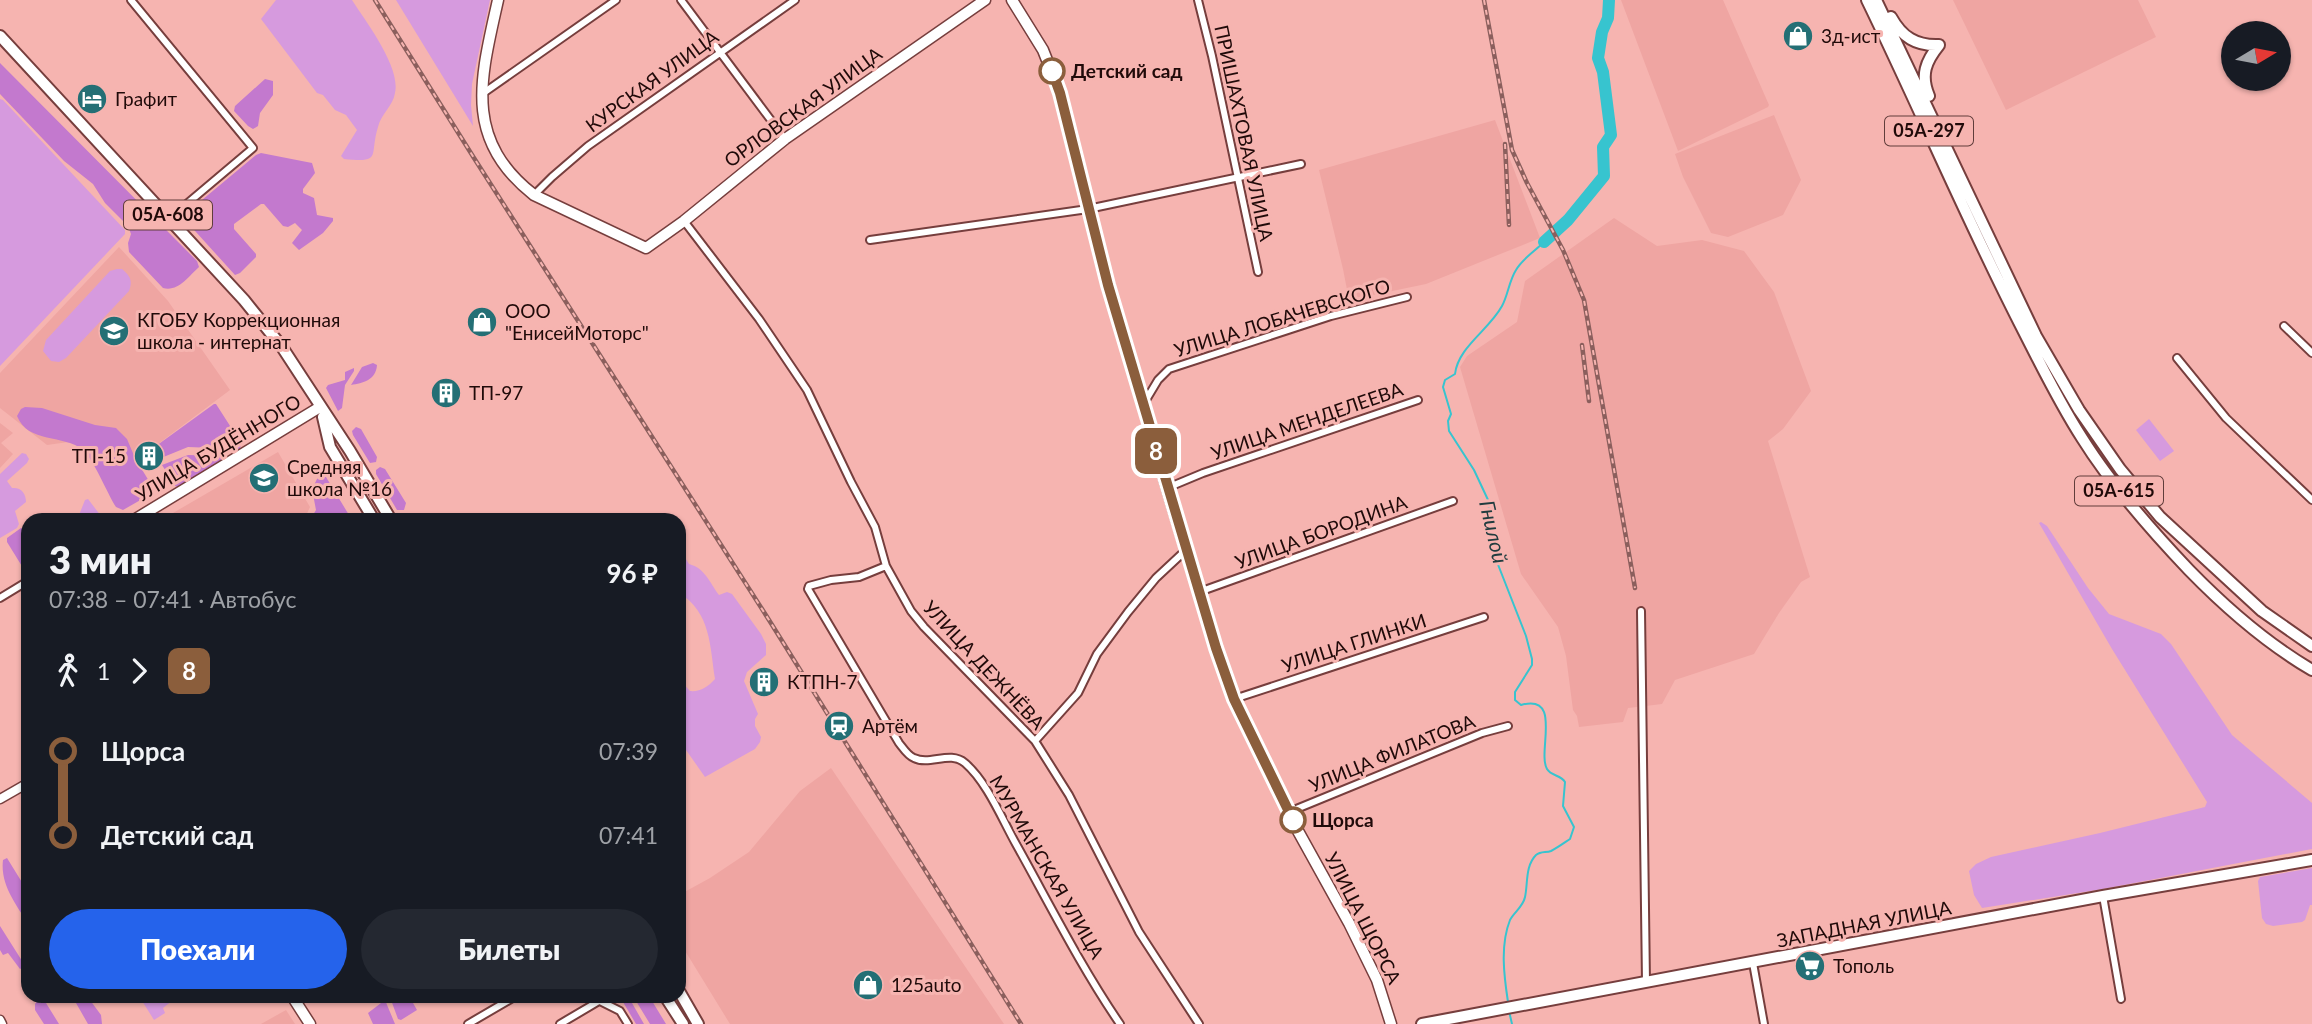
<!DOCTYPE html>
<html lang="ru">
<head>
<meta charset="utf-8">
<style>
	body { margin:0; font-family:Lato,sans-serif; background:#242831; color:#f1f3f6; height:100vh; display:flex; flex-direction:column; font-size:26px; white-space:nowrap }
	* { box-sizing:border-box; margin:0 }
	p { font-size:23px; color:#9ea1a6 }
	.icon { flex:none; width:38px; height:38px; fill:none; stroke:currentColor; stroke-width:2; stroke-linecap:round; stroke-linejoin:round }
	.map { position:relative; flex:1; overflow:hidden }
	.panel { position:absolute; left:21px; top:513px; width:665px; height:490px; display:flex; flex-direction:column; background:#171b24; border-radius:21px; box-shadow:0 2px 5px #0004 }
	.panel>* { flex:none }
	.badge { padding:0 14px; border-radius:10px; font-size:24px; line-height:46px }
	.needle { width:46px; rotate:80deg }
	.fabs { position:absolute; left:2221px; top:21px; display:grid; gap:14px }
	.fabs a { display:grid; place-items:center; width:70px; height:70px; border-radius:50%; background:#171b24; box-shadow:0 2px 5px #0004; font-size:35px }
	.map>.badge { position:absolute; translate:-50% -50%; box-shadow:0 0 0 4px #fff }
	.legs { display:flex; align-items:center; gap:10px; height:77px; padding:0 28px; font-size:23px }
	.legs p { margin-inline-start:auto }
	.summary { display:flex; align-items:center; justify-content:space-between; height:119px; padding:0 28px }
	h1 { font-size:38px; font-weight:800; line-height:52px }
	.primary-button { display:flex; gap:14px; margin-top:auto; padding:14px 28px }
	.primary-button a { flex:1; height:80px; border-radius:42px; background:#2563eb; color:#fff; font-size:28px; font-weight:800; line-height:80px; text-align:center }
	.primary-button a+a { background:#242831; color:#f1f3f6 }
	ul { padding:0 28px; list-style:none }
	li { display:flex; align-items:center; gap:24px; height:84px; font-size:26px }
	li i { display:grid; place-items:center; width:10px; height:100%; margin:0 9px; background:currentColor }
	li i::after { content:''; width:18px; height:18px; margin:-9px; border:5px solid; border-radius:50%; background:#171b24 }
	li p { margin-inline-start:auto }
	li:first-child i { background:linear-gradient(#0000 50%,currentColor 0) }
	li:last-child i { background:linear-gradient(currentColor 50%,#0000 0) }
	.map>svg:first-child { display:block }
	.built { fill:#efa5a2 }
	.green { fill:#d69ade }
	.forest { fill:#c379ce }
	.lines { fill:none; stroke-linecap:round; stroke-linejoin:round }
	.stream { stroke:#37c4cf; stroke-width:2 }
	.river { stroke:#37c4cf; stroke-width:12 }
	.minor-casing { stroke:#763e3d; stroke-width:10 }
	.tertiary-casing { stroke:#763e3d; stroke-width:11 }
	.secondary-casing { stroke:#763e3d; stroke-width:13 }
	.primary-casing { stroke:#763e3d; stroke-width:14 }
	.trunk-casing { stroke:#763e3d; stroke-width:14 }
	.minor { stroke:#fff; stroke-width:6 }
	.tertiary { stroke:#fff; stroke-width:8 }
	.secondary { stroke:#fff; stroke-width:10 }
	.primary { stroke:#fff; stroke-width:10 }
	.trunk { stroke:#fff; stroke-width:10 }
	.rail-casing { stroke:#8b5f5d; stroke-width:4.5 }
	.rail { stroke:#f6b4b0; stroke-width:2; stroke-dasharray:5; stroke-linecap:butt }
	.line-1-casing { stroke:#fff; stroke-width:16 }
	.line-1 { stroke:#8b5e3c; stroke-width:10 }
	.stop-1-dot { fill:#fff; stroke:#8b5e3c; stroke-width:3.5 }
	.labels { text-anchor:middle; stroke-width:6; stroke-linejoin:round; paint-order:stroke }
	.shield { fill:#f6b4b0; stroke:#603d3b; stroke-width:2 }
	.shield-label { font-size:18px; font-weight:bold; fill:#200a09 }
	.poi-label { font-size:19px; fill:#200a09; stroke:#f6b4b0; text-anchor:start }
	.stop-label { font-size:19px; font-weight:bold; fill:#200a09; stroke:#f6b4b0; text-anchor:start }
	.street-label { font-size:19px; fill:#200a09; stroke:#f6b4b0 }
	.water-label { font-size:21px; font-style:italic; fill:#203c3f; stroke:#f6b4b0 }
</style>
</head>
<body>
<div class="map">
<svg width="2312" height="1024" viewBox="0 0 2312 1024">
	<rect width="100%" height="100%" fill="#f6b4b0"/>
	<path class="built" d="M1621,0H1723L1769,105L1768,107L1678,151Z
		M1953,0H2138L2156,37L2006,110Z
		M1774,115L1801,180L1783,215L1728,237L1711,233L1683,177L1675,154Z
		M1495,120L1540,238L1426,284L1349,300L1343,269L1319,170Z
		M1614,218L1657,246L1702,240L1744,251L1774,292L1811,391L1783,429L1768,441L1810,577L1801,582L1779,613L1754,654L1675,680L1662,704L1628,708L1623,722L1579,727L1577,716L1573,710L1566,656L1558,627L1521,574L1460,367L1467,356L1517,322L1525,281Z
		M119,247L168,301L230,390L130,465L104,437L47,445L0,408V373Z
		M0,423L13,433L1,443L13,454L0,468Z
		M278,452L310,507L304,520H177L173,513Z
		M831,768L1004,1024H730L679,941V895L710,878L749,852L800,791Z
		M286,1010L295,1024H261Z"/>
	<path class="green" d="M276,0H352C366,22 401,67 395,93C393,106 381,114 378,127C369,156 383,163 344,159L341,156L357,130L346,115L335,110L323,95L317,93L261,19Z
		M396,0H490L472,84L471,105L473,126Z
		M0,99L3,100L125,230V234L0,366Z
		M117,269H122C130,276 133,280 129,291L66,358L59,362L51,361L43,351L46,340L110,271Z
		M2149,419L2174,451L2160,461L2136,430Z
		M22,453L26,454L29,459L27,463L7,481L12,488C21,487 26,493 26,502L15,511L19,524L17,528L0,538V474Z
		M88,499L104,520H77L85,500Z
		M2041,522L2047,526L2088,588L2109,614L2161,634L2171,644L2232,735L2312,803V849L2103,889L1982,908L1974,895L1969,871L1976,864L1991,857L2100,833L2205,807L2207,802L2112,649L2039,523Z
		M679,554L684,556L689,564C705,568 710,583 719,595L727,592L732,594L761,634L766,644V655L747,672L744,681L758,714L755,719V726L761,737L760,742L755,749L705,777L679,740V679L690,691C700,692 708,687 715,679C710,647 711,612 679,593Z
		M2312,868V905H2310L2305,920L2302,922L2273,926L2266,924L2262,918L2258,881L2260,877Z
		M139,996H178L163,1008L165,1013L154,1020Z"/>
	<path class="forest" d="M0,63L197,261L199,267C188,277 178,292 163,288L129,252L128,243L131,234L128,226L105,203L93,184L64,161L0,94Z
		M265,79L273,81V95L260,113L258,126L253,129L248,126L234,111L235,106Z
		M261,153L312,163L315,173L303,189V193L314,198L317,215L333,218V221L323,233L299,250L292,243L302,230L295,223L288,227L283,226L264,204H261L234,224V229L256,254V257L240,273L235,275L186,221L184,215L256,155Z
		M373,363L377,365C376,380 363,383 351,385L362,367Z
		M354,368V371L345,385L342,408L338,411L326,388L328,385L345,380V372Z
		M214,404H216L241,443L240,449L188,447L161,458L156,452V446Z
		M25,407L42,408L95,425L116,428L127,439L135,458L152,486L151,494L123,510L116,507C107,493 94,460 83,450C64,434 28,444 17,416L21,409Z
		M356,427L361,429L377,457L376,462L370,463L353,435L352,431Z
		M188,455L225,456L226,457L178,487L175,486L162,465Z
		M380,467L385,469L406,503L404,510H397L376,474V470Z
		M323,475L326,477L352,520H310L316,510L312,489L317,479Z
		M21,528L28,530V576L7,542V538Z
		M7,858L28,892V924C16,904 0,885 3,860Z
		M0,926L24,964V967L20,969L8,953L3,955L0,950Z
		M72,996H87L101,1015L102,1024H88Z
		M395,996H409L417,1010L401,1020L398,1019L391,1000Z
		M615,996H628L644,1024H636L623,1002Z
		M633,996H649L666,1024H650Z
		M38,1000L46,1003L59,1024H44L35,1010V1004Z
		M385,1000L395,1024H373L368,1013Z"/>
	<g class="lines">
		<path class="stream" d="M1508,1002C1504,976 1500,945 1510,920C1514,912 1523,907 1525,897C1528,884 1525,866 1536,855C1541,851 1546,853 1551,851C1557,848 1564,843 1570,839L1574,827L1563,806L1565,782C1561,775 1551,776 1547,769C1537,752 1563,693 1521,705L1515,700V692L1532,665V659L1526,636L1497,562L1488,531L1489,502L1474,470L1449,431L1448,421L1451,414L1443,387L1445,380L1455,374C1458,347 1489,330 1502,306C1508,295 1509,281 1516,270C1522,259 1535,251 1544,242
			M1509,1011L1512,1024"/>
		<path class="river" d="M1544,242L1568,220L1604,176L1603,147L1611,135L1603,72L1598,58L1602,32L1608,18L1609,0"/>
		<g class="minor-casing">
			<path id="minor" d="M131,0L253,148L170,218
				M681,0L785,139
				M1198,0L1212,56L1258,272
				M482,94L616,0
				M534,195L552,177L588,146L795,0
				M684,221L759,319L807,390L851,482L875,527L886,566L911,611L924,627L1035,741L1069,795L1139,932L1199,1024
				M870,240L1088,209L1301,164
				M2284,326L2312,353
				M2177,358L2226,418L2312,500
				M1143,405L1158,380L1169,369L1331,316L1407,297
				M1167,488L1203,473L1418,400
				M886,566L859,577L831,580L809,586L808,589L899,743C903,748 908,756 914,758C930,766 950,750 965,763C987,782 1002,819 1016,844C1050,905 1081,967 1120,1024
				M1199,592L1453,501
				M0,598L28,581
				M1641,611L1646,982
				M1234,699L1484,617
				M1035,741L1078,693L1097,654L1128,612L1156,578L1186,550
				M1289,812L1482,733L1508,726
				M2103,896L2121,999
				M1753,963L1764,1024
				M590,996L620,1011L628,1024
				M468,1024L516,996
				M560,1024L599,1001"/>
		</g>
		<g class="tertiary-casing">
			<path id="tertiary" d="M0,799L28,783
				M0,1020L2,1024"/>
		</g>
		<g class="secondary-casing">
			<path id="secondary" d="M498,0C481,77 462,139 534,195L646,248L684,221L785,139L985,0
				M1012,0L1043,50L1060,93L1108,285L1167,488L1216,648L1234,699L1298,831L1349,923L1377,980L1391,1024
				M134,520L320,407
				M292,996L310,1024"/>
		</g>
		<g class="primary-casing">
			<path id="primary" d="M0,36L244,300L282,347L350,451L391,520
				M323,417L330,447L374,520
				M679,991L698,1024
				M665,996L683,1024
				M1422,1024L2103,896L2312,860"/>
		</g>
		<g class="trunk-casing">
			<path id="trunk" d="M1867,0C1919,107 1965,216 2019,322C2039,361 2058,401 2082,438C2112,486 2150,529 2189,570C2226,608 2266,643 2312,670
				M1876,0L2036,336L2079,410L2120,469L2160,517L2262,611L2312,646
				M1891,17C1902,37 1916,46 1939,45
				M1929,96C1920,75 1926,61 1939,45"/>
		</g>
		<use href="#minor" class="minor"/>
		<use href="#tertiary" class="tertiary"/>
		<use href="#secondary" class="secondary"/>
		<use href="#primary" class="primary"/>
		<use href="#trunk" class="trunk"/>
		<g class="rail-casing">
			<path id="rail" d="M375,0L474,158L769,620L1021,1024
				M1484,0L1512,150L1527,183L1563,250L1584,300L1635,588
				M1505,144L1509,225
				M1582,345L1589,401"/>
		</g>
		<use href="#rail" class="rail"/>
	</g>
	<g class="lines">
		<g class="line-1-casing">
			<path id="line-1" d="M1052,71L1060,93L1108,285L1216,648L1234,699L1293,820"/>
		</g>
		<use href="#line-1" class="line-1"/>
	</g>
	<defs>
		<g id="shop-disc" transform="scale(1.575)"><circle r="9.5" fill="#246f75" stroke="#f6b4b0"/><path d="M-5-2.5h2.3a2.7 3.5 0 0 1 5.4 0H5L5.5 6h-11ZM-1.5-2.5h3a1.5 2.3 0 0 0-3 0Z" fill="#fff"/></g>
		<g id="hotel-disc" transform="scale(1.575)"><circle r="9.5" fill="#246f75" stroke="#f6b4b0"/><path d="M-6-4.5h1.5V1H6V5H4.5V3h-9V5H-6ZM-4 0a1.8 1.8 0 1 1 3.6 0ZM.5 0V-2.5h3Q6-2.5 6 0Z" fill="#fff"/></g>
		<g id="school-disc" transform="scale(1.575)"><circle r="9.5" fill="#246f75" stroke="#f6b4b0"/><path d="M0-5L7-2L0 1L-7-2ZM-4 1L0 2.5L4 1V4Q0 6-4 4Z" fill="#fff"/></g>
		<g id="building-disc" transform="scale(1.575)"><circle r="9.5" fill="#246f75" stroke="#f6b4b0"/><path d="M-4-6H4V6H1V3H-1V6H-4ZM-2.5-4.3h1.7v1.8h-1.7ZM.8-4.3h1.7v1.8H.8ZM-2.5-1h1.7V.8h-1.7ZM.8-1h1.7V.8H.8Z" fill="#fff"/></g>
		<g id="station-disc" transform="scale(1.575)"><circle r="9.5" fill="#246f75" stroke="#f6b4b0"/><path d="M-3-6H3Q5-6 5-4V2Q5 4 3 4L4.5 6H3L1.5 4h-3L-3 6H-4.5L-3 4Q-5 4-5 2V-4Q-5-6-3-6ZM-3.5-4v3h7v-3ZM-3.5 1v1.5H-2V1ZM2 1v1.5H3.5V1Z" fill="#fff"/></g>
		<g id="supermarket-disc" transform="scale(1.575)"><circle r="9.5" fill="#246f75" stroke="#f6b4b0"/><path d="M-6-5.5h2.5l.6 2H6L4.5 2H-2.5L-4.4-4H-6ZM-1.5 3.2a1.3 1.3 0 1 0 .1 0ZM3 3.2a1.3 1.3 0 1 0 .1 0Z" fill="#fff"/></g>
	</defs>
	<g fill-rule="evenodd">
		<use href="#shop-disc" x="1798" y="36"/>
		<use href="#hotel-disc" x="92" y="99"/>
		<use href="#shop-disc" x="482" y="322"/>
		<use href="#school-disc" x="114" y="331"/>
		<use href="#building-disc" x="446" y="393"/>
		<use href="#building-disc" x="149" y="456"/>
		<use href="#school-disc" x="264" y="478"/>
		<use href="#building-disc" x="764" y="682"/>
		<use href="#station-disc" x="839" y="726"/>
		<use href="#supermarket-disc" x="1810" y="966"/>
		<use href="#shop-disc" x="868" y="985"/>
	</g>
	<g class="stop-1-dot">
		<circle cx="1052" cy="71" r="12"/>
		<circle cx="1293" cy="820" r="12"/>
	</g>
	<g class="labels">
		<g class="shield">
			<rect x="1885" y="116.5" width="88" height="29" rx="5"/>
			<rect x="124" y="200.5" width="88" height="29" rx="5"/>
			<rect x="2075" y="476.5" width="88" height="29" rx="5"/>
		</g>
		<g class="shield-label">
			<text x="1929" y="137">05А-297</text>
			<text x="168" y="221">05А-608</text>
			<text x="2119" y="497">05А-615</text>
		</g>
		<g class="poi-label">
			<text x="1821" y="43">3д-ист</text>
			<text x="115" y="106">Графит</text>
			<text x="505" y="318">ООО<tspan x="505" dy="22">"ЕнисейМоторс"</tspan></text>
			<text x="137" y="327">КГОБУ Коррекционная<tspan x="137" dy="22">школа - интернат</tspan></text>
			<text x="469" y="400">ТП-97</text>
			<text x="126" y="463" text-anchor="end">ТП-15</text>
			<text x="287" y="474">Средняя<tspan x="287" dy="22">школа №16</tspan></text>
			<text x="787" y="689">КТПН-7</text>
			<text x="862" y="733">Артём</text>
			<text x="1833" y="973">Тополь</text>
			<text x="891" y="992">125auto</text>
		</g>
		<g class="stop-label">
			<text x="1071" y="78">Детский сад</text>
			<text x="1312" y="827">Щорса</text>
		</g>
		<g class="street-label">
			<text transform="translate(652 81) rotate(-36)" y="7">КУРСКАЯ УЛИЦА</text>
			<text transform="translate(803 107) rotate(-36)" y="7">ОРЛОВСКАЯ УЛИЦА</text>
			<text transform="translate(1244 133) rotate(78)" y="7">ПРИШАХТОВАЯ УЛИЦА</text>
			<text transform="translate(1282 318) rotate(-17)" y="7">УЛИЦА ЛОБАЧЕВСКОГО</text>
			<text transform="translate(1307 421) rotate(-19)" y="7">УЛИЦА МЕНДЕЛЕЕВА</text>
			<text transform="translate(218 448) rotate(-31)" y="7">УЛИЦА БУДЁННОГО</text>
			<text transform="translate(1321 532) rotate(-20)" y="7">УЛИЦА БОРОДИНА</text>
			<text transform="translate(1354 643) rotate(-18)" y="7">УЛИЦА ГЛИНКИ</text>
			<text transform="translate(984 665) rotate(47)" y="7">УЛИЦА ДЕЖНЁВА</text>
			<text transform="translate(1392 753) rotate(-22)" y="7">УЛИЦА ФИЛАТОВА</text>
			<text transform="translate(1047 867) rotate(60)" y="7">МУРМАНСКАЯ УЛИЦА</text>
			<text transform="translate(1363 918) rotate(63)" y="7">УЛИЦА ЩОРСА</text>
			<text transform="translate(1864 924) rotate(-11)" y="7">ЗАПАДНАЯ УЛИЦА</text>
		</g>
		<g class="water-label">
			<text transform="translate(1493 532) rotate(77)" y="7">Гнилой</text>
		</g>
	</g>
</svg>
<div class="fabs">
<a><svg class="needle" viewBox="-14 -14 28 28"><path d="M0-13l5 13h-10z" fill="#e53935"/><path d="M0 13l5-13h-10z" fill="#9ea1a6"/></svg></a>
</div>
<b class="badge" style="left:1156px;top:451px;background:#8b5e3c;color:#fff">8</b>
<section class="panel">
<div class="summary"><div><h1>3 мин</h1><p>07:38 – 07:41 · Автобус</p></div><b>96 ₽</b></div>
<div class="legs"><svg class="icon" aria-label="walk" viewBox="0 0 24 24"><circle cx="13" cy="4" r="2"/><path d="M13 8l-2 6 4 7M11 14l-3 7M7 12l3-4h3l4 4"/></svg>1<svg class="icon" aria-label="forward" viewBox="0 0 24 24"><path d="M9 5l7 7-7 7"/></svg><b class="badge" style="background:#8b5e3c;color:#fff">8</b></div>
<ul>
<li><i style="color:#8b5e3c"></i><b>Щорса</b><p>07:39</p></li>
<li><i style="color:#8b5e3c"></i><b>Детский сад</b><p>07:41</p></li>
</ul>
<div class="primary-button"><a>Поехали</a><a>Билеты</a></div>
</section>
</div>
</body>
</html>
